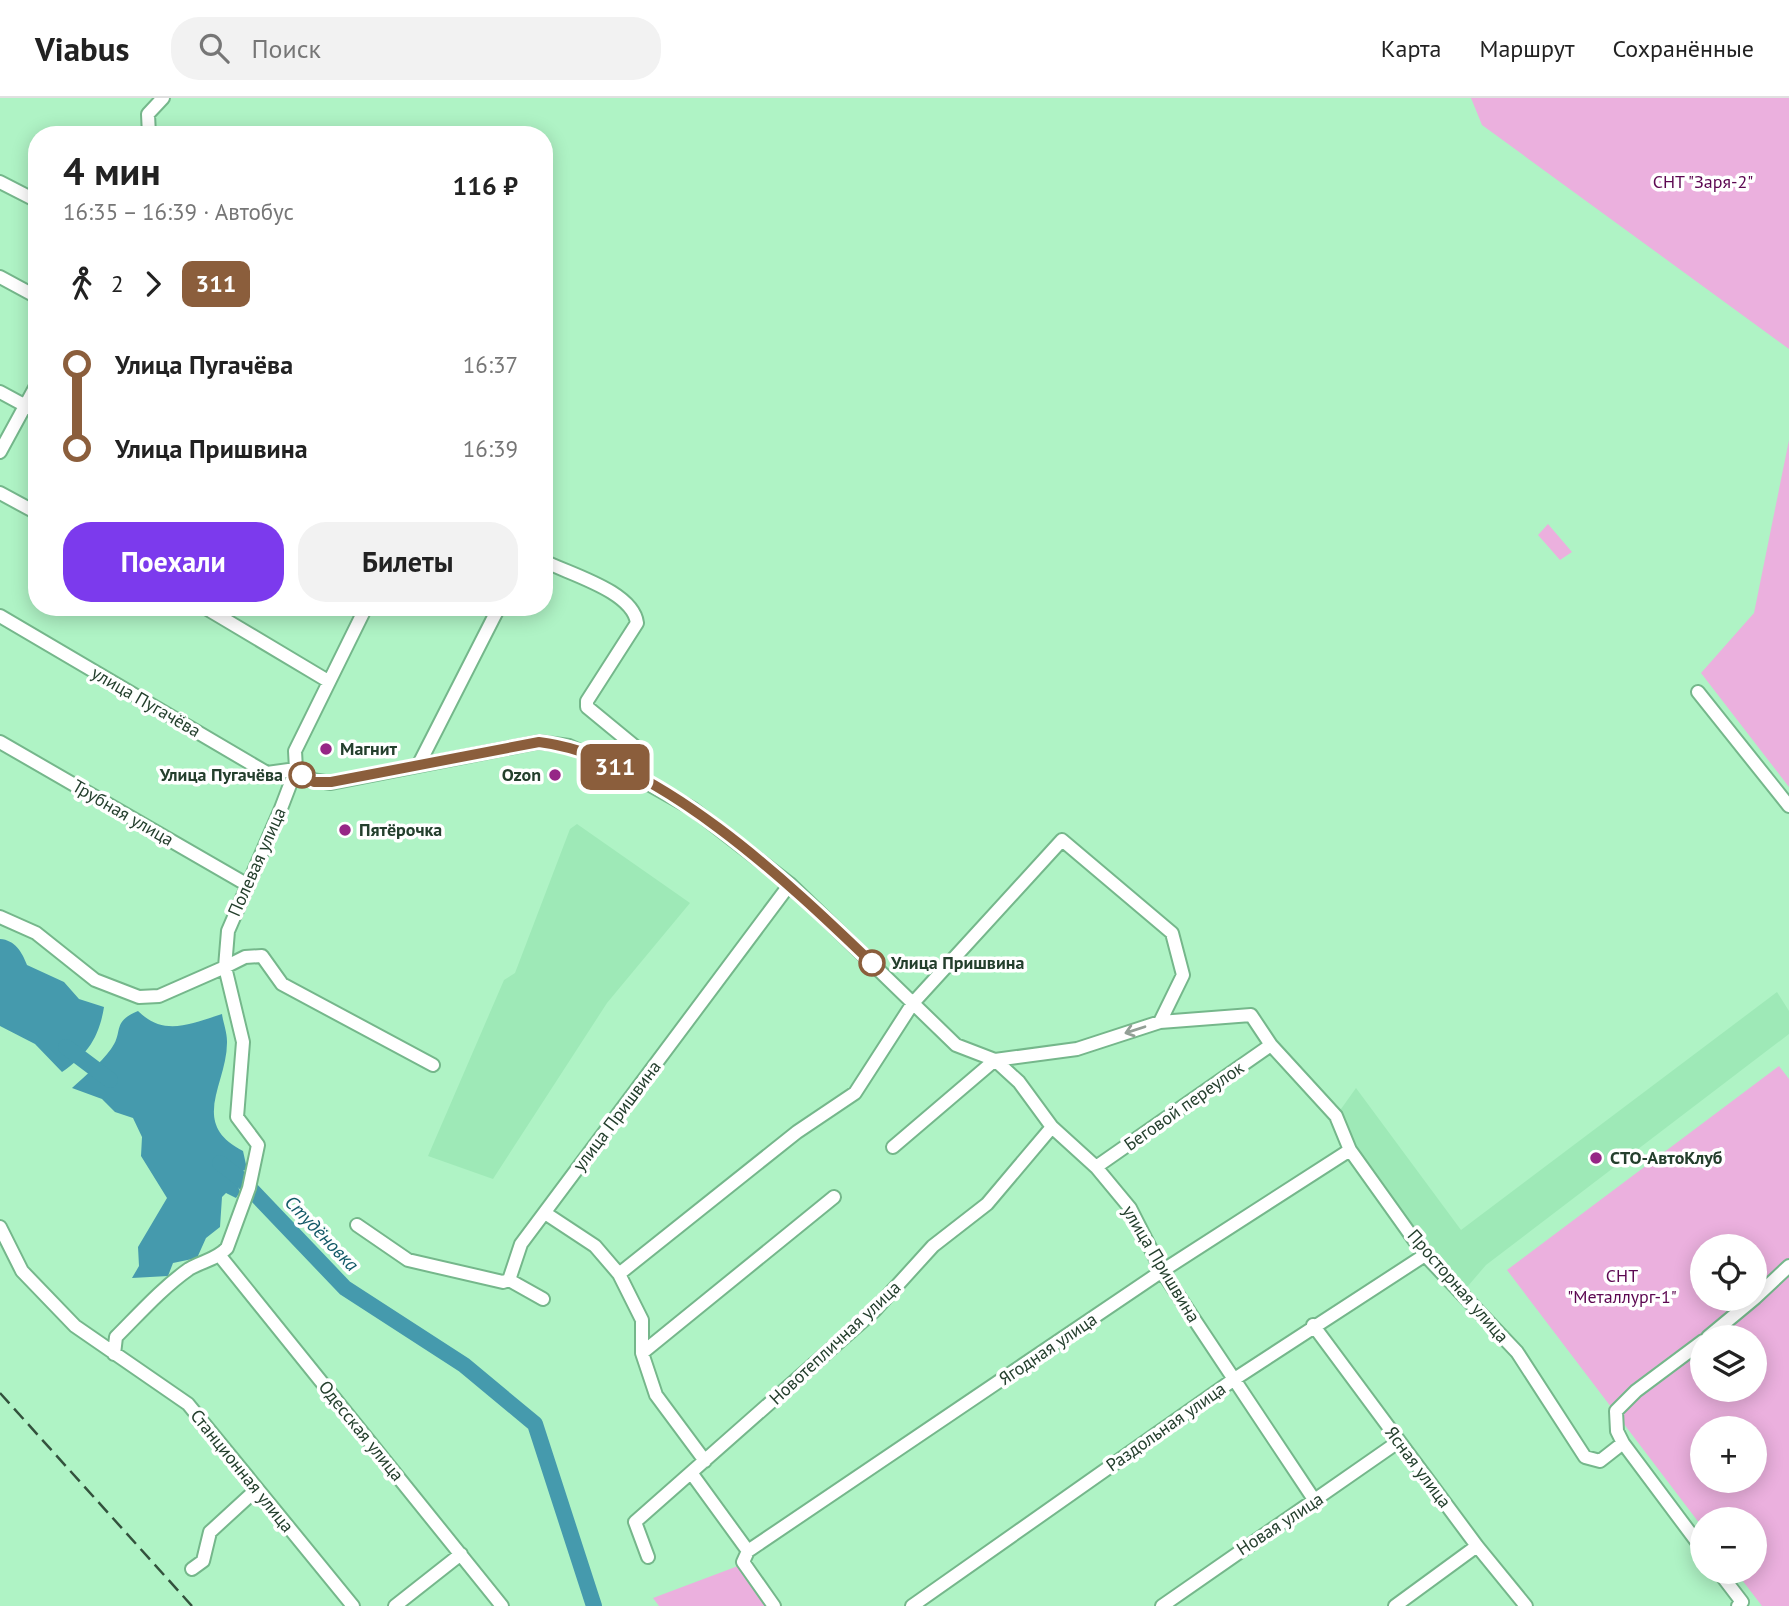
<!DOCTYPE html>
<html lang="ru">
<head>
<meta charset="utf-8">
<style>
	body { margin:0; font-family:"PT Sans",sans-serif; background:#f2f2f2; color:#222; height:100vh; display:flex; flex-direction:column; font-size:26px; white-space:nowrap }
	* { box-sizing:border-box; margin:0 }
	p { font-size:23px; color:#767676 }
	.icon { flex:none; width:38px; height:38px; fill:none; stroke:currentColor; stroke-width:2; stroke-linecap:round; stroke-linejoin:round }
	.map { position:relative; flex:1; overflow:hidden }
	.sheet { position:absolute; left:28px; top:28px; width:525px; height:490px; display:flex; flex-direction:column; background:#fff; border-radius:28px; box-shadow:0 4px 18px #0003 }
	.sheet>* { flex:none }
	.badge { padding:0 14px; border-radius:10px; font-size:24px; line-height:46px }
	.fabs { position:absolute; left:1690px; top:1136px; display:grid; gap:14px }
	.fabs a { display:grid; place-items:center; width:77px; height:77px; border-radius:50%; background:#fff; box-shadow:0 4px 18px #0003; font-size:35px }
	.map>.badge { position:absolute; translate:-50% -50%; box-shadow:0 0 0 4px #fff }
	.legs { display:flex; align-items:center; gap:10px; height:77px; padding:0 35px; font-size:23px }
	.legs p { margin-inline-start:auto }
	.head { display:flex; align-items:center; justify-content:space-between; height:119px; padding:0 35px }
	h1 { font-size:38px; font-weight:700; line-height:52px }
	.primary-button { display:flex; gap:14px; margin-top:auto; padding:14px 35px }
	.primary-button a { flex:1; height:80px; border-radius:28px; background:#7c3aed; color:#fff; font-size:28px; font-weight:700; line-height:80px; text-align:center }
	.primary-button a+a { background:#f2f2f2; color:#222 }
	ul { padding:0 35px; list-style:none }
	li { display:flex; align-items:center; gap:24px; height:84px; font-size:26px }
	li i { display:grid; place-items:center; width:10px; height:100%; margin:0 9px; background:currentColor }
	li i::after { content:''; width:18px; height:18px; margin:-9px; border:5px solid; border-radius:50%; background:#fff }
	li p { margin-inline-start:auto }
	li:first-child i { background:linear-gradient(#0000 50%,currentColor 0) }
	li:last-child i { background:linear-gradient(currentColor 50%,#0000 0) }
	header { display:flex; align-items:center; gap:42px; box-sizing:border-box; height:98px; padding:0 35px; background:#fff; border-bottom:2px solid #e0e0e0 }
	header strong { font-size:33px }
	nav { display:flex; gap:38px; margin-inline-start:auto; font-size:24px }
	.search { width:490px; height:63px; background:#f2f2f2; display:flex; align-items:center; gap:18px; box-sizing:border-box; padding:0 24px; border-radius:28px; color:#767676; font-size:26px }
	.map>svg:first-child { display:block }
	.built { fill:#9ee9b7 }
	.green { fill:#ebb0de; fill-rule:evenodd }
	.water { fill:#459aad }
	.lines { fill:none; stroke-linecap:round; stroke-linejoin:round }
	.river { stroke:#459aad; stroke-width:16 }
	.minor-casing { stroke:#75b78b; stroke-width:16 }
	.minor { stroke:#fff; stroke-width:12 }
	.rail { stroke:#33523d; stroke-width:2.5; stroke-dasharray:14 7; stroke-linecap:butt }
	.oneway { stroke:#929f96 }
	.line-1-casing { stroke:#fff; stroke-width:16 }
	.line-1 { stroke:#8b5e3c; stroke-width:10 }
	.poi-dot { fill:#962686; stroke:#fff; stroke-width:2.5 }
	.stop-1-dot { fill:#fff; stroke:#8b5e3c; stroke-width:3.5 }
	.labels { text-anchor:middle; stroke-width:7; stroke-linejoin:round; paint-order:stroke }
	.park-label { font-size:18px; fill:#5c0751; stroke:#fff }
	.street-label { font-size:18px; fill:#243f2d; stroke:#fff }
	.poi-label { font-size:18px; font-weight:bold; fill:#243f2d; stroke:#fff; text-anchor:start }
	.stop-label { font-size:18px; font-weight:bold; fill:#243f2d; stroke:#fff; text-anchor:end }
	.water-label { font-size:19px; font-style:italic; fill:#145a68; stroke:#fff }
</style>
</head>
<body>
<header>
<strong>Viabus</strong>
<div class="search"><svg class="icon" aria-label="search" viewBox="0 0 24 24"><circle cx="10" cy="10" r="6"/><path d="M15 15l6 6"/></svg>Поиск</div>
<nav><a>Карта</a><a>Маршрут</a><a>Сохранённые</a></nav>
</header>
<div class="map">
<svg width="1789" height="1508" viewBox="0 0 1789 1508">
	<rect width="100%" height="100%" fill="#aff3c5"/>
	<path class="built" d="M577,726L690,805L607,905L493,1081L428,1058L504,882L515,875L570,731Z
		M1777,894L1789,913V936L1486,1167L1462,1195L1350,1052L1336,1018L1356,990L1461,1132Z"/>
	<path class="green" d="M1471,0H1789V251L1482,27Z
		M1789,342V689L1701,575L1754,515Z
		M1548,426L1572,454L1560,462L1538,437Z
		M1779,968L1789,981V1508H1762L1736,1474H1755V1421H1703V1430L1507,1172ZM1703,1148H1755V1200H1703ZM1703,1239H1755V1292H1703ZM1703,1330H1755V1382H1703Z
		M738,1468L771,1508H659L653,1500Z"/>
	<path class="water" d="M0,841C15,842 22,854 27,867L64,884L79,901L104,909C99,940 87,957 62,974L35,946L0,928Z
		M138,913C164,939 190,926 222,916C223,924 227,934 227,943C228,986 188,1025 243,1053L247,1071L234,1077L240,1094L236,1100L226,1095L222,1099L220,1129L206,1140L197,1160L173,1165L168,1178L132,1180L139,1168L138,1149L167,1100L141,1058L142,1039L133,1020L115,1014L102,1001L72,990C85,978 100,966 111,951C124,934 111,924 138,913Z"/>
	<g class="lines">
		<path class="river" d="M66,949L110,982
			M220,1065L241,1081L345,1190L464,1267L535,1326L594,1508"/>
		<g class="minor-casing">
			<path id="minor" d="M149,37L148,16L163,0
				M0,84L37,103
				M0,179L37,199
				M0,294L37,314
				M0,354L37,286
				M0,395L37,415
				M544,463C569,476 633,493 637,525L587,603V609L638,651L626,674
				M204,509L328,583
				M366,509L295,653L296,671L280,713L228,833L225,869L245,859L262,858L282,886L433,967
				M0,518L267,675L296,671
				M1698,594L1789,708
				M0,644L246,786
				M418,668L499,509
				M296,671L306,681L331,685L539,644L569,648L636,679L693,711L790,786L956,947L995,962L1019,984L1052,1029L1096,1069L1130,1110L1162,1173L1315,1403
				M0,819L36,835L95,882L139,899L159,898L225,869L243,944L237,1019L258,1047L249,1090L227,1150C216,1162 202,1163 189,1171C162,1190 139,1216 116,1239L114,1256
				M893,1049L995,962L1077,951L1160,924L1251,917L1271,947L1336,1018L1350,1052L1425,1157L1517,1254L1585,1359L1600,1363L1623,1345
				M1096,1069L1271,947
				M545,1115L595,1148L619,1176L642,1222V1255L656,1297L705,1363
				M357,1127L408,1162L503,1184L509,1182L521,1146L790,786
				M0,1129L22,1173L75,1228L188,1306L353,1508
				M220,1158L502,1508
				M619,1176L797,1034L855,995L913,905L1062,742L1172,835L1183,877L1160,924
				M509,1182L543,1201
				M1755,1200L1789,1168
				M1313,1227L1477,1448L1526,1508
				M1708,1239L1755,1200
				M1703,1243L1636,1293L1616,1313L1617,1333L1623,1345L1703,1452
				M642,1255L834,1099
				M692,1376L748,1453L743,1464L774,1508
				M748,1453L1162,1173L1350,1052
				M648,1459L635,1424L874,1213L933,1148L987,1106L1052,1029
				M192,1471L203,1463L210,1434L257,1391
				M1719,1474L1742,1504L1738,1508
				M395,1508L461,1456
				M912,1508L1233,1282L1425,1157
				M1162,1508L1398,1344
				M1395,1508L1477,1448"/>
		</g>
		<use href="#minor" class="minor"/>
		<path class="rail" d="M0,1295L192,1508"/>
	</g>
	<defs><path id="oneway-shaft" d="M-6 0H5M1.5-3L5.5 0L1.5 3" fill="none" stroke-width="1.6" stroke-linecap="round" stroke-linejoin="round" transform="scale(1.75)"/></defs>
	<use class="oneway" href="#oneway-shaft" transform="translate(1135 932) rotate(162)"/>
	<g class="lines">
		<g class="line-1-casing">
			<path id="line-1" d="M302,677L314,684H331L539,644C656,658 790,786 872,865"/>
		</g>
		<use href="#line-1" class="line-1"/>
	</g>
	<g class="poi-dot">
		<circle cx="326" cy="651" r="7"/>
		<circle cx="555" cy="677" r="7"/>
		<circle cx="345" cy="732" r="7"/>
		<circle cx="1596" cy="1060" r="7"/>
	</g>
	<g class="stop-1-dot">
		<circle cx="302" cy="677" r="12"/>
		<circle cx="872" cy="865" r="12"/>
	</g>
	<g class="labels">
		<g class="park-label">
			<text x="1703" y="90">СНТ "Заря-2"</text>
			<text x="1622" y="1184">СНТ<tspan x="1622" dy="21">"Металлург-1"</tspan></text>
		</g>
		<g class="street-label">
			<text transform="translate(146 604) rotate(30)" y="6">улица Пугачёва</text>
			<text transform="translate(123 715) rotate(30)" y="6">Трубная улица</text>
			<text transform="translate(257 764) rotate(-66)" y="6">Полевая улица</text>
			<text transform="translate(1184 1008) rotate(-35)" y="6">Беговой переулок</text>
			<text transform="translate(617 1018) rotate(-53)" y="6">улица Пришвина</text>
			<text transform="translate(1161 1166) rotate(59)" y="6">улица Пришвина</text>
			<text transform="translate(1458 1188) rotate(49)" y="6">Просторная улица</text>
			<text transform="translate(835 1245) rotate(-43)" y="6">Новотепличная улица</text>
			<text transform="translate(1048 1251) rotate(-34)" y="6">Ягодная улица</text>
			<text transform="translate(1166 1329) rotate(-35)" y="6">Раздольная улица</text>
			<text transform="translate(361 1333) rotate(51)" y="6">Одесская улица</text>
			<text transform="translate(1418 1369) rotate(53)" y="6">Ясная улица</text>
			<text transform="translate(242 1373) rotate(51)" y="6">Станционная улица</text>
			<text transform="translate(1280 1426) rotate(-33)" y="6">Новая улица</text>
		</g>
		<g class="poi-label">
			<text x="340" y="657">Магнит</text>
			<text x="541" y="683" text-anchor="end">Ozon</text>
			<text x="359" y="738">Пятёрочка</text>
			<text x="1610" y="1066">СТО-АвтоКлуб</text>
		</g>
		<g class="stop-label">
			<text x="283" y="683">Улица Пугачёва</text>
			<text x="891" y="871" text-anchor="start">Улица Пришвина</text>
		</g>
		<g class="water-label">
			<text transform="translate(322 1135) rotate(46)" y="7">Студёновка</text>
		</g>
	</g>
</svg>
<div class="fabs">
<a><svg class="icon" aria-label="locate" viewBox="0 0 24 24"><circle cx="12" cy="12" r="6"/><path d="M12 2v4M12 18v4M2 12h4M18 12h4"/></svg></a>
<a><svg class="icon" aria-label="layers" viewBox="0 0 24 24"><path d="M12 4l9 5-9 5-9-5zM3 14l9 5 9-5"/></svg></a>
<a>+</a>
<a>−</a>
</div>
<b class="badge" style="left:615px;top:669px;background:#8b5e3c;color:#fff">311</b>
<section class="sheet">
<div class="head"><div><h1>4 мин</h1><p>16:35 – 16:39 · Автобус</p></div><b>116 ₽</b></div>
<div class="legs"><svg class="icon" aria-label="walk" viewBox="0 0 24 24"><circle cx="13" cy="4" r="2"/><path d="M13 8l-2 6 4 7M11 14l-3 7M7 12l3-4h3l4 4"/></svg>2<svg class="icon" aria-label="forward" viewBox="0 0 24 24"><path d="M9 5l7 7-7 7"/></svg><b class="badge" style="background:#8b5e3c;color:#fff">311</b></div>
<ul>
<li><i style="color:#8b5e3c"></i><b>Улица Пугачёва</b><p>16:37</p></li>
<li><i style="color:#8b5e3c"></i><b>Улица Пришвина</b><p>16:39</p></li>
</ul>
<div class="primary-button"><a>Поехали</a><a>Билеты</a></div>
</section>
</div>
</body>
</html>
